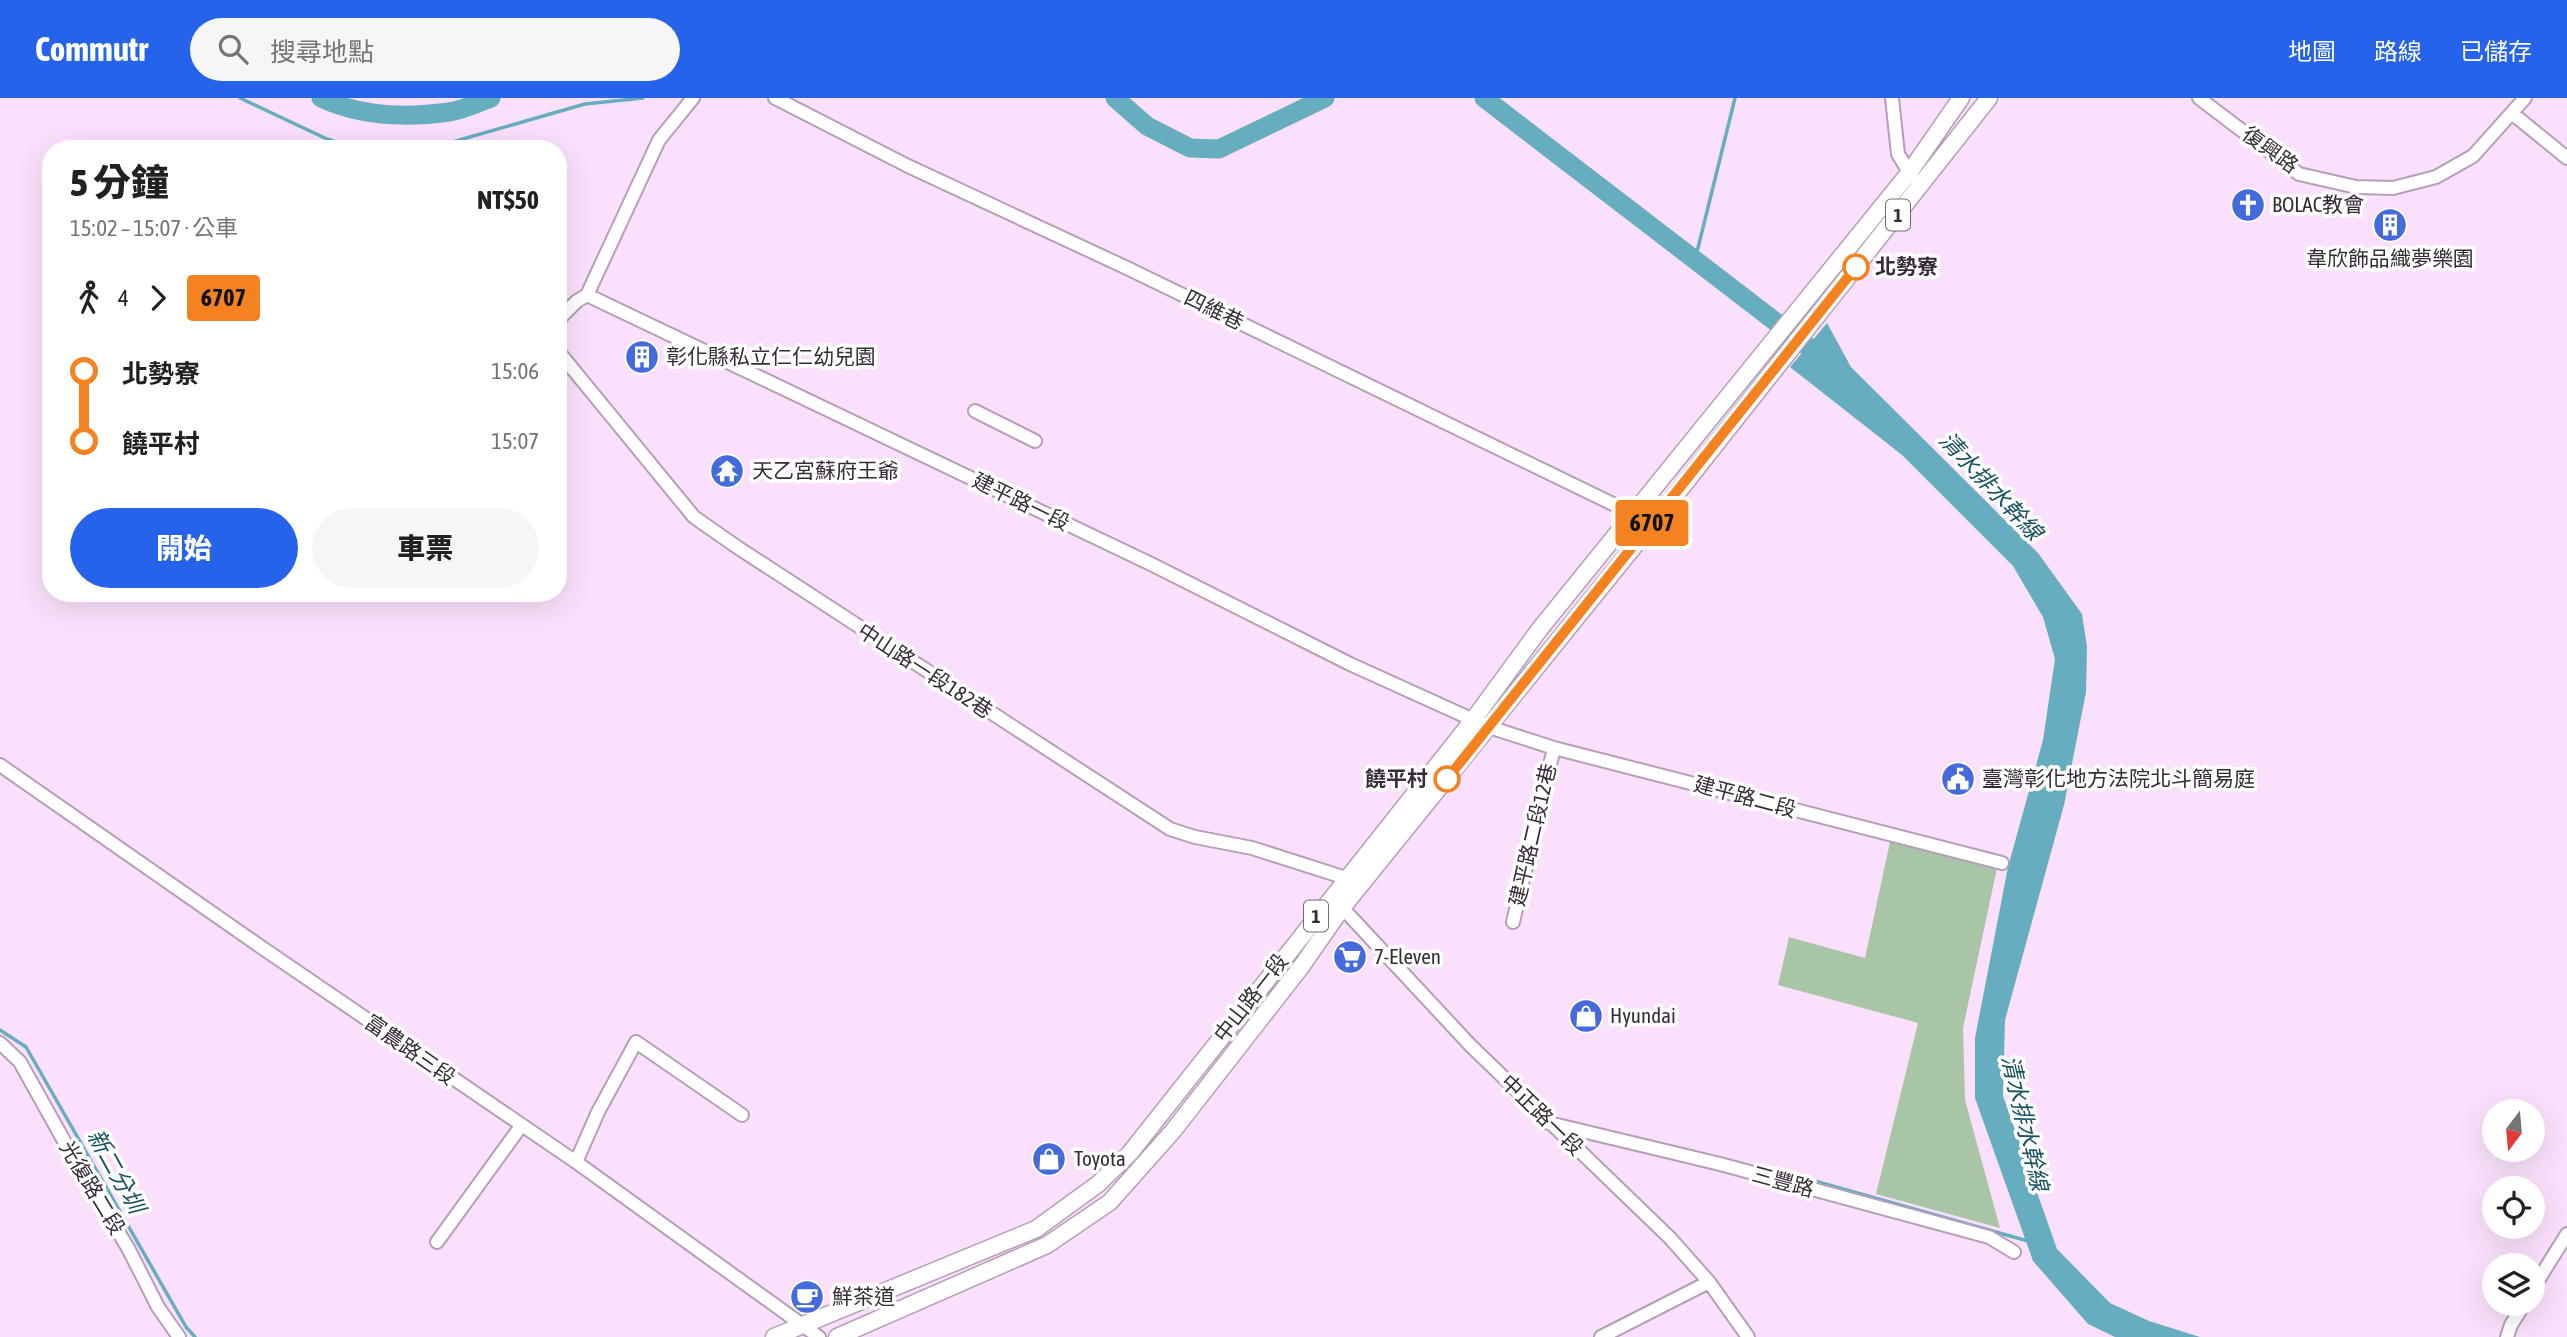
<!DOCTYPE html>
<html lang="zh-TW">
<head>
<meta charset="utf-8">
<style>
	body { margin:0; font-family:"Asap Condensed","Noto Sans TC",sans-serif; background:#f6f6f6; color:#202124; height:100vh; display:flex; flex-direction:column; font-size:26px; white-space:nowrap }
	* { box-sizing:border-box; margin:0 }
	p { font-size:23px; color:#757577 }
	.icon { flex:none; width:38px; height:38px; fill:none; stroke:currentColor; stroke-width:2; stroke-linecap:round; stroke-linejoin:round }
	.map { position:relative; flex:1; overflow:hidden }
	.drawer { position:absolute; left:42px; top:42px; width:525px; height:462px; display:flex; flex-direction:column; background:#fff; border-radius:28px; box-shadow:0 7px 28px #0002 }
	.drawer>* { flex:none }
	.badge { padding:0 14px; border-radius:5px; font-size:24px; line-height:46px }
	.needle { width:46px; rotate:196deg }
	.controls { position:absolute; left:2482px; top:1001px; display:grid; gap:14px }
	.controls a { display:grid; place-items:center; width:63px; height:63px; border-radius:50%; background:#fff; box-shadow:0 7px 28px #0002; font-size:35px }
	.map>.badge { position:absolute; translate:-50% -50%; box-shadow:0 0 0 4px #fff }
	.legs { display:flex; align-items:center; gap:10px; height:77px; padding:0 28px; font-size:23px }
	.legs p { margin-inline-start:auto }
	.overview { display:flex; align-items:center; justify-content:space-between; height:119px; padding:0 28px }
	h1 { font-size:38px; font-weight:800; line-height:52px }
	.primary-button { display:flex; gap:14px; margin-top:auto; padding:14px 28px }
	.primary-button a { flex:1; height:80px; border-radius:42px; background:#2563eb; color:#fff; font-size:28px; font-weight:800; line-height:80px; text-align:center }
	.primary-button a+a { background:#f6f6f6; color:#202124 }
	ul { padding:0 28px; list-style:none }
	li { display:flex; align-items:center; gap:24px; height:70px; font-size:26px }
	li i { display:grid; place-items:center; width:10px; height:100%; margin:0 9px; background:currentColor }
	li i::after { content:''; width:18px; height:18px; margin:-9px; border:5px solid; border-radius:50%; background:#fff }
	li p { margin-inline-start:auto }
	li:first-child i { background:linear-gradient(#0000 50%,currentColor 0) }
	li:last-child i { background:linear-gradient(currentColor 50%,#0000 0) }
	header { display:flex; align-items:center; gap:42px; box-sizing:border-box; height:98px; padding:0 35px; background:#2563eb; color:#fff }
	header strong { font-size:33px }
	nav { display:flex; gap:38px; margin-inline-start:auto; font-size:24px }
	.search { width:490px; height:63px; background:#f6f6f6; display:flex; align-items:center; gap:18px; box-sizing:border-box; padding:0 24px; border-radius:38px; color:#757577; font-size:26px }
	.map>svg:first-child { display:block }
	.green { fill:#a8c6a6 }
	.water { fill:#67adc0 }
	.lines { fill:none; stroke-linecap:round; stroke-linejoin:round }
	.stream { stroke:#67adc0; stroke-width:3.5 }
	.river { stroke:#67adc0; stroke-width:19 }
	.minor-casing { stroke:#b69eb8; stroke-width:16 }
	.major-casing { stroke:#b69eb8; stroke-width:19 }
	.minor { stroke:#fff; stroke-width:12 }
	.major { stroke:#fff; stroke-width:16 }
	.line-1-casing { stroke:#fff; stroke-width:16 }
	.line-1 { stroke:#f58220; stroke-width:10 }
	.stop-1-dot { fill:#fff; stroke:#f58220; stroke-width:3.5 }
	.labels { text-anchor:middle; stroke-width:7; stroke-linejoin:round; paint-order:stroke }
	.shield { fill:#fff; stroke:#726b73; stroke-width:2 }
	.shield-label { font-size:19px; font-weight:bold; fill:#362c37 }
	.street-label { font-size:21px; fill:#362c37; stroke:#fff }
	.poi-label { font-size:21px; fill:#362c37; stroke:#fff; text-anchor:start }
	.stop-label { font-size:21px; font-weight:bold; fill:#362c37; stroke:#fff; text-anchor:start }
	.water-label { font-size:23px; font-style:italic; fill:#185362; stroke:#fff }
</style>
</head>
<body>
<header>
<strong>Commutr</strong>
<div class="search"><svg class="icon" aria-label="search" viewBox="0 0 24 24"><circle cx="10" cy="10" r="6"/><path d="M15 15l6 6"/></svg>搜尋地點</div>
<nav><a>地圖</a><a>路線</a><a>已儲存</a></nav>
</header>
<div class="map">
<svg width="2567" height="1239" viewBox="0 0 2567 1239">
	<rect width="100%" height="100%" fill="#fae0fc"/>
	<path class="green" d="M1890,744L1997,770L1963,930L1965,1002L2000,1130L1876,1096L1918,925L1778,887L1789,839L1865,860Z"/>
	<path class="water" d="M1827,225L1851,269L2038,455L2082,516L2087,549L2086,594L2064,707L2005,922L2003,998L2057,1151L2110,1205L2149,1223L2200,1239H2115L2088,1226L2033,1163L1975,1000V940L2008,769L2043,642L2055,561L2043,519L2013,468L1902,357L1790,269Z"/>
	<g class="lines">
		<path class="stream" d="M240,0L327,41L358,51
			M428,51L585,6L643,0
			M1695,162L1735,0
			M0,932L26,949L186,1229L195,1239
			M1803,1083L1811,1082L2028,1143"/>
		<path class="river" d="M321,0C361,19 406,20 449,14C463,12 477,5 491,0
			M1115,0L1147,28L1190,50L1219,51L1325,0
			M1484,0L1828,264"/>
		<g class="minor-casing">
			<path id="minor" d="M775,0L908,68L1127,170L1652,425
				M1892,0L1898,56L1912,79
				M2199,0L2299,76L2356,89L2393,90L2436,79L2473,58L2525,0
				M2513,16L2567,60
				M587,197L659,42L693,0
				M558,222L577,203L587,197L1151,466L1350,566L1489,629L1554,650L2002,765
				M558,253L694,419L737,449L1170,731L1195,739L1252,750L1346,780L1354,785
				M975,313L1035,343
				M0,667L261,849L576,1064L819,1239
				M1336,803L1470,947L1670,1140L1709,1184L1748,1239
				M1513,824L1554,650
				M0,945L20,964L73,1059L128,1150L158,1209L179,1239
				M1549,1025L1720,1066L1989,1139L2014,1154
				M576,1064L598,1014L636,944L742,1017
				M437,1144L521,1028
				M2532,1192L2567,1136
				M1601,1239L1709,1184
				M2507,1239L2511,1227L2524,1206"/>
		</g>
		<g class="major-casing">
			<path id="major" d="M774,1239L1036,1131L1098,1086L1130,1055L1473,622L1539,532L1909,75L1961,0
				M837,1239L1047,1147L1110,1104L1173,1033L1301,869L1342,810L1682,389L1989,0"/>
		</g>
		<use href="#minor" class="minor"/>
		<use href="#major" class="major"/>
	</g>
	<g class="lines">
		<g class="line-1-casing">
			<path id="line-1" d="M1447,681L1856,169"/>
		</g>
		<use href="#line-1" class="line-1"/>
	</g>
	<defs>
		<g id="church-disc" transform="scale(1.75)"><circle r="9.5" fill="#456adc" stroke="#fff"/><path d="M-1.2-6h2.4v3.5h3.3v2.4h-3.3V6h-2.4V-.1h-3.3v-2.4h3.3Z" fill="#fff"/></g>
		<g id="building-disc" transform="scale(1.75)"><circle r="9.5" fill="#456adc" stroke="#fff"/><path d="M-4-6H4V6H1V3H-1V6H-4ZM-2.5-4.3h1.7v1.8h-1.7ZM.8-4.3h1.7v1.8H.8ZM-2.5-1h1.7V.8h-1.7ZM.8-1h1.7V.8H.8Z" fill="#fff"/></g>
		<g id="temple-disc" transform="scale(1.75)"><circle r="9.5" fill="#456adc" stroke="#fff"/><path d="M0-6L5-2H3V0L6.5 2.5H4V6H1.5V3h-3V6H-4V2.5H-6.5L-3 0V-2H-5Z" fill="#fff"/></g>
		<g id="civic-disc" transform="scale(1.75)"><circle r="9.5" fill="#456adc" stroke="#fff"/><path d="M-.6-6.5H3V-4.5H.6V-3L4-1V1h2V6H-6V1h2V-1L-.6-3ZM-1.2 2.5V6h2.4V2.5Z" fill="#fff"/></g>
		<g id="supermarket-disc" transform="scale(1.75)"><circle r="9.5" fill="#456adc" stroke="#fff"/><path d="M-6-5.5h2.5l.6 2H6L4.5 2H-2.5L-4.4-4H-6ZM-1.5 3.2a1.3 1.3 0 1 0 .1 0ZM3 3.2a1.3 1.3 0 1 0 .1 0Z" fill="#fff"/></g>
		<g id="shop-disc" transform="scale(1.75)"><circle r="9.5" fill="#456adc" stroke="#fff"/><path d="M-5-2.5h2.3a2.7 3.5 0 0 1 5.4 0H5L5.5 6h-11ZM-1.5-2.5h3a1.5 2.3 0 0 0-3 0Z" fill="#fff"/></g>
		<g id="cafe-disc" transform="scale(1.75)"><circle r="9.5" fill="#456adc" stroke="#fff"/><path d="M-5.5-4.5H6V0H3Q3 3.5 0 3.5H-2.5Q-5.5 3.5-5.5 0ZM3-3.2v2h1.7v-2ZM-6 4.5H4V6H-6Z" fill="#fff"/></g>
	</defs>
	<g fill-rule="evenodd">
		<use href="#church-disc" x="2248" y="107"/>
		<use href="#building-disc" x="2390" y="127"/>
		<use href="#building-disc" x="642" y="259"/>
		<use href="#temple-disc" x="727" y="373"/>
		<use href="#civic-disc" x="1958" y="681"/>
		<use href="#supermarket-disc" x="1350" y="859"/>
		<use href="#shop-disc" x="1586" y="918"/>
		<use href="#shop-disc" x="1049" y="1061"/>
		<use href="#cafe-disc" x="807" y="1199"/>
	</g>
	<g class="stop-1-dot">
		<circle cx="1856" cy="169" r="12"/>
		<circle cx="1447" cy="681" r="12"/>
	</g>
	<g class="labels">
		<g class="shield">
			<rect x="1886" y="101.5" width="24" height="31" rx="5"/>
			<rect x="1304" y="802.5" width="24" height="31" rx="5"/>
		</g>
		<g class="shield-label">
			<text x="1898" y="124">1</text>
			<text x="1316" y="825">1</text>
		</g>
		<g class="street-label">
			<text transform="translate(2270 52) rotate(36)" y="7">復興路</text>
			<text transform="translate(1214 212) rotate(26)" y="7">四維巷</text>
			<text transform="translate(1021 404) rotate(26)" y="7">建平路一段</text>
			<text transform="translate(925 573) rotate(33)" y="7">中山路一段182巷</text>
			<text transform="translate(1745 699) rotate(15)" y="7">建平路二段</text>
			<text transform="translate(1533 737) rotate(-77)" y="7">建平路二段12巷</text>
			<text transform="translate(1251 900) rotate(-52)" y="7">中山路一段</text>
			<text transform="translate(410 952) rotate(35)" y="7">富農路三段</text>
			<text transform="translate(1542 1017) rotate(44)" y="7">中正路一段</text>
			<text transform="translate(1783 1084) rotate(15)" y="7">三豐路</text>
			<text transform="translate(92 1090) rotate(59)" y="7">光復路二段</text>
		</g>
		<g class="poi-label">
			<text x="2272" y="114">BOLAC教會</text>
			<text x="2390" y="168" text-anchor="middle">韋欣飾品織夢樂園</text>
			<text x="666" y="266">彰化縣私立仁仁幼兒園</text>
			<text x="752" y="380">天乙宮蘇府王爺</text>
			<text x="1982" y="688">臺灣彰化地方法院北斗簡易庭</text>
			<text x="1374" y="866">7-Eleven</text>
			<text x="1610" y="925">Hyundai</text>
			<text x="1074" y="1068">Toyota</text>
			<text x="832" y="1206">鮮茶道</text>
		</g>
		<g class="stop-label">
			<text x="1875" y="176">北勢寮</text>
			<text x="1428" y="688" text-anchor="end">饒平村</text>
		</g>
		<g class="water-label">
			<text transform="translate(1991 388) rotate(47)" y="8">清水排水幹線</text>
			<text transform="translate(2025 1025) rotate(77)" y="8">清水排水幹線</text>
			<text transform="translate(116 1073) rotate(61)" y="8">新二分圳</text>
		</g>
	</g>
</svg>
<div class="controls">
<a><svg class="needle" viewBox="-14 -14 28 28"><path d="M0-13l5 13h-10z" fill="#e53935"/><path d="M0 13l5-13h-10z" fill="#757577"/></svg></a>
<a><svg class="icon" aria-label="locate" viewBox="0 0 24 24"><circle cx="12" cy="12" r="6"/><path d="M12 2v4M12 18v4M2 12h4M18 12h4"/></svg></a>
<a><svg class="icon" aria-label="layers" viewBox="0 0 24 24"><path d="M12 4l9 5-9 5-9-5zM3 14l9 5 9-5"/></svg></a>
</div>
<b class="badge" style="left:1652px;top:425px;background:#f58220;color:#111">6707</b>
<section class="drawer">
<div class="overview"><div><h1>5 分鐘</h1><p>15:02 – 15:07 · 公車</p></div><b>NT$50</b></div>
<div class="legs"><svg class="icon" aria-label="walk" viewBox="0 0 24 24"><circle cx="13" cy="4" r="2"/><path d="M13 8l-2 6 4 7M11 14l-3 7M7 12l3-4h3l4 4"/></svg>4<svg class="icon" aria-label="forward" viewBox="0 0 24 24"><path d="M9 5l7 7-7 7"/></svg><b class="badge" style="background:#f58220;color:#111">6707</b></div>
<ul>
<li><i style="color:#f58220"></i><b>北勢寮</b><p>15:06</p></li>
<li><i style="color:#f58220"></i><b>饒平村</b><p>15:07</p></li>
</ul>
<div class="primary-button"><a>開始</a><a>車票</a></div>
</section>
</div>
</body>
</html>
